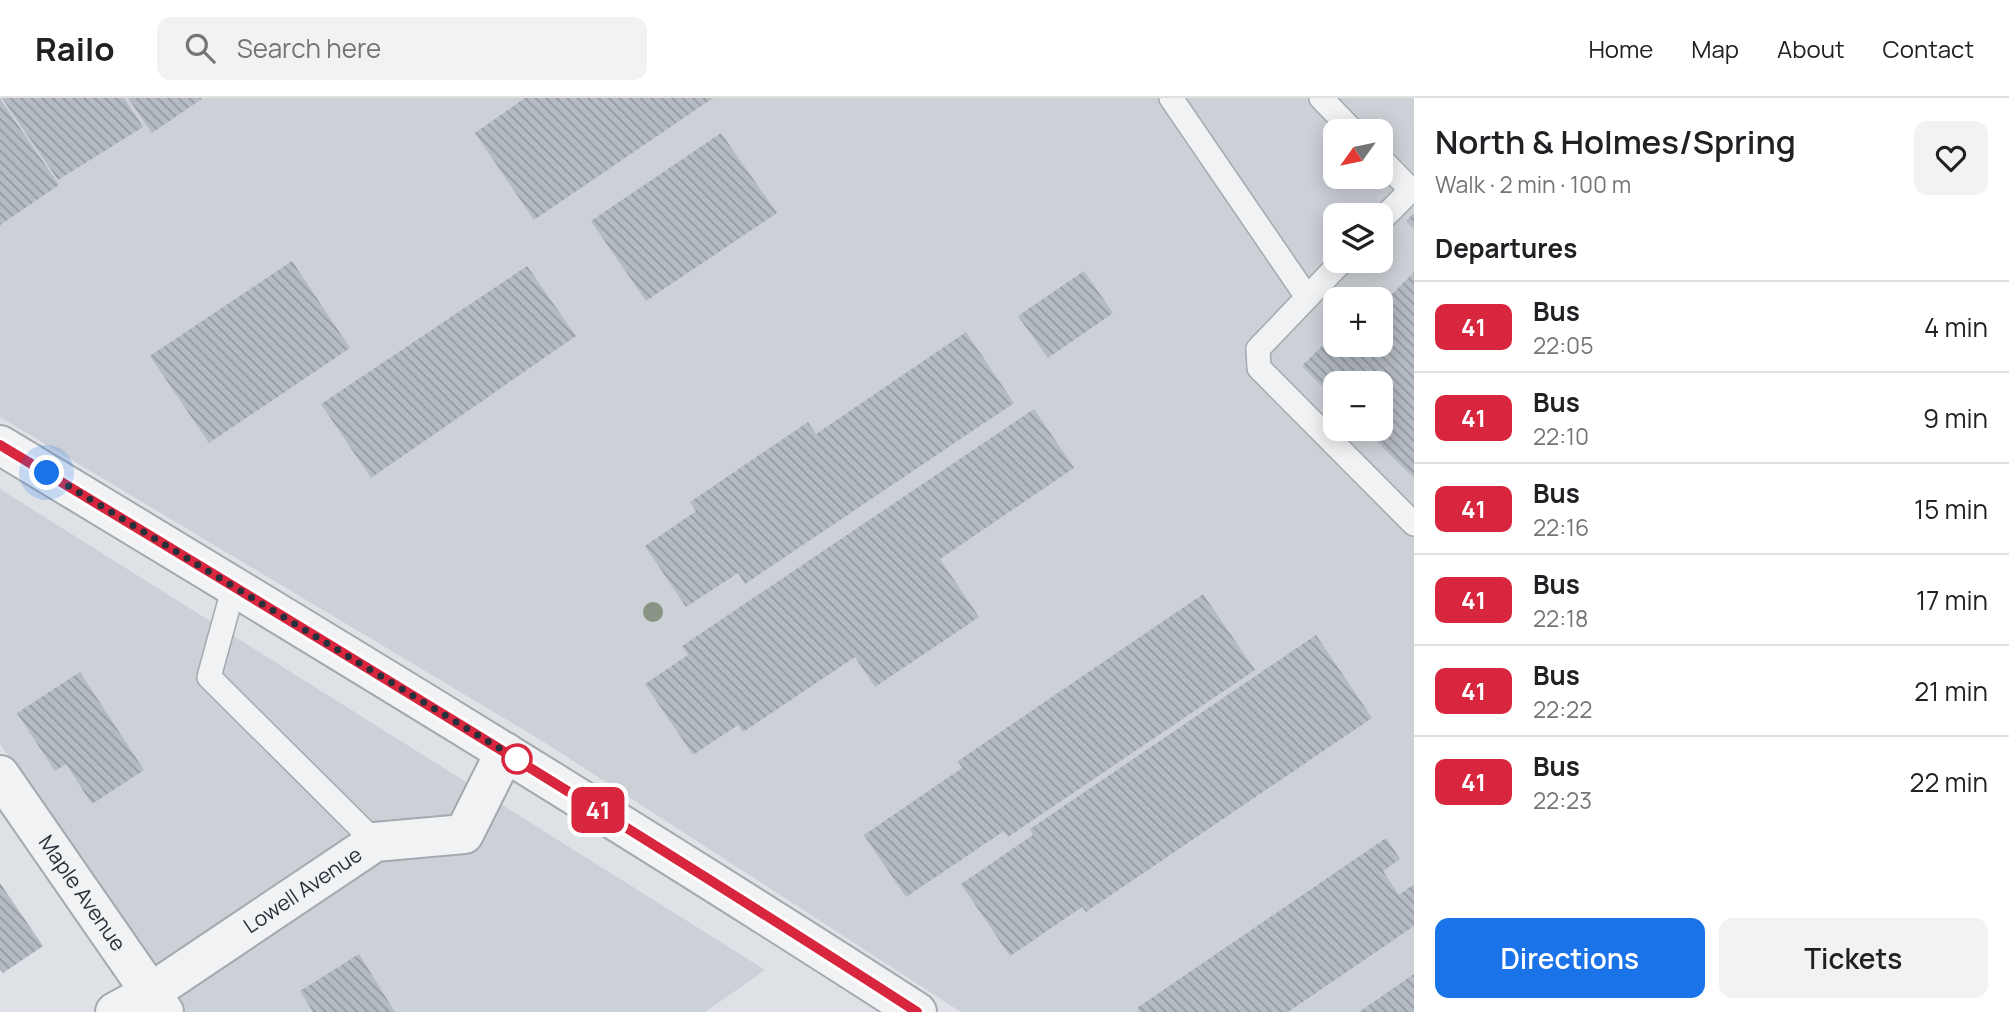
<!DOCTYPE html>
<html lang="en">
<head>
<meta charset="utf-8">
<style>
	body { margin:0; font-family:Manrope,sans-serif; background:#f2f2f2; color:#202124; height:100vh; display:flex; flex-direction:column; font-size:26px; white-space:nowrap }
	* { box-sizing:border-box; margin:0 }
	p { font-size:23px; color:#757577 }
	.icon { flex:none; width:38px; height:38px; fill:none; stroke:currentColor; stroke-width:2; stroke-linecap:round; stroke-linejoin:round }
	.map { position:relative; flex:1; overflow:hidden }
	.sheet { display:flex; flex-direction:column; background:#fff; width:595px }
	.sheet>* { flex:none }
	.badge { padding:0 14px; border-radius:10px; font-size:24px; line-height:46px }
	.needle { width:46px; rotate:237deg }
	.fabs { position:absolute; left:1323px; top:21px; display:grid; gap:14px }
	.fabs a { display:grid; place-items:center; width:70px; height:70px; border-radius:14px; background:#fff; box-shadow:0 4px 18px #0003; font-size:35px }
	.you { position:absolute; width:35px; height:35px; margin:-18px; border:5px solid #fff; border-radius:50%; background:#1a73e8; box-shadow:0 0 0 10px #1a73e833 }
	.map>.badge { position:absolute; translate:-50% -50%; box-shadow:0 0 0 4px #fff }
	h2 { padding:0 21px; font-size:26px; line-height:63px }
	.round { display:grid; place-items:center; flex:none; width:74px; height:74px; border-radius:14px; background:#f2f2f2 }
	.head { display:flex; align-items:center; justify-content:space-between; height:119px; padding:0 21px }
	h1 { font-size:33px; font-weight:600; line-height:52px }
	.primary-button { display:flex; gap:14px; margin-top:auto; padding:14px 21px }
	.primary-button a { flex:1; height:80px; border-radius:14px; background:#1a73e8; color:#fff; font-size:28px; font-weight:600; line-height:80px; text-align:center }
	.primary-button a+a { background:#f2f2f2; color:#202124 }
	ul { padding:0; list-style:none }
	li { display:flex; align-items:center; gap:21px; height:91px; padding:0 21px; border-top:2px solid #e0e0e0 }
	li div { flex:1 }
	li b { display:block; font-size:26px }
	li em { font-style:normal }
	li .badge { min-width:77px; font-weight:700; text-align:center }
	header { display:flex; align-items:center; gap:42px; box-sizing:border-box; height:98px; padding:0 35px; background:#fff; border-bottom:2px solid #e0e0e0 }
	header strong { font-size:33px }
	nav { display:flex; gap:38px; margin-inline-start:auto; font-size:24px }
	.search { width:490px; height:63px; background:#f2f2f2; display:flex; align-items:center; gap:18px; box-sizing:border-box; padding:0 24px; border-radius:14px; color:#757577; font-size:26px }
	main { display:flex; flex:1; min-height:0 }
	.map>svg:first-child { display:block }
	.built { fill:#ccd1d7; fill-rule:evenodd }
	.building { fill:url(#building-back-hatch) }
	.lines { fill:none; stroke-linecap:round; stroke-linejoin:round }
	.lane-casing { stroke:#a4a9af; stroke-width:26 }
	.street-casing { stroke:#a4a9af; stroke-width:42 }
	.lane { stroke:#f0f2f4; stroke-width:23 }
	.street { stroke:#f0f2f4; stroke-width:38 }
	.tree { fill:#879486 }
	.line-casing { stroke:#fff; stroke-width:16 }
	.line { stroke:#d7263d; stroke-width:10 }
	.walk { stroke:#28313b; stroke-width:7; stroke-dasharray:0 12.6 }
	.stop-dot { fill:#fff; stroke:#d7263d; stroke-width:3.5 }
	.labels { text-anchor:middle; stroke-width:5; stroke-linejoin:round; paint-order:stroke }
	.street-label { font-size:21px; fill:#28313b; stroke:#edf0f4 }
</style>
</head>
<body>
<header>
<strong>Railo</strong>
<div class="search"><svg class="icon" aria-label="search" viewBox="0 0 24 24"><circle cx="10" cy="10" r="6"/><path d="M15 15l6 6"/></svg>Search here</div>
<nav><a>Home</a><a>Map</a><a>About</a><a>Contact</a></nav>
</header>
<main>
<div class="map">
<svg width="1414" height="914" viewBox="0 0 1414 914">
	<defs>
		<pattern id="building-back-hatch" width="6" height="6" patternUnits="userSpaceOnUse" patternTransform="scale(1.75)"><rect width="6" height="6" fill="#b5bbc2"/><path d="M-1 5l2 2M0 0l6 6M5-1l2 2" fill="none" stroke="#93999f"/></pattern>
	</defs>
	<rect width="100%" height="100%" fill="#dee1e6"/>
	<path class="built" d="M0,0H1414V914H961L544,644L0,319ZM1335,33H1381V79H1335ZM1335,117H1381V163H1335ZM1335,201H1381V247H1335ZM1335,285H1381V331H1335Z
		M0,391L765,872L705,914H183L0,646Z"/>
	<path class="building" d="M2,0H124L143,29L58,82Z
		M128,0H203L152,35Z
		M525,0H713L534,122L475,35Z
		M0,1L59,87L0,127Z
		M721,35L777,115L646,203L591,123Z
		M1414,115V131L1406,123Z
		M292,163L350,250L209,345L150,258Z
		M527,168L576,238L371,380L321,306Z
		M1084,173L1113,215L1048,260L1018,218Z
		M1414,174V380L1364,331H1381V285H1335V302L1302,268L1333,237L1335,247H1381V207Z
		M966,234L1014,305L745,486L738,475L686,509L645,448L696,413L690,404L808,324L816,336Z
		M1034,311L1074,370L940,461L979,519L875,589L855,559L743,634L738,627L693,657L645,586L688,557L682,548Z
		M1203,496L1255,572L1008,739L1004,733L906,799L864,737L962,670L958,663Z
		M1316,537L1372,620L1086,814L1082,809L1010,858L961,786L1033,737L1030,731Z
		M80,574L144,672L92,706L66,666L55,673L17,615Z
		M1386,740L1400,761L1383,773L1399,797L1414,786V828L1288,914H1140L1137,910Z
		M0,785L43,848L3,875L0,871Z
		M359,856L395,914H313L300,893Z
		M1414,876V914H1359Z"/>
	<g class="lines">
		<g class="lane-casing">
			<path id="lane" d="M1171,0L1307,199
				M1321,0L1353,33
				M1381,61L1411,92L1381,122
				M1342,163L1258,251L1259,270L1414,426
				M234,488L209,579L375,744"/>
		</g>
		<g class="street-casing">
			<g id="street">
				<path d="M0,347C308,533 615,719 917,914"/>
				<path id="s1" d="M0,677L164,914"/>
				<path id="s2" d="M115,914L150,895L375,744L464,736L505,654"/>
			</g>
		</g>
		<use href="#lane" class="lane"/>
		<use href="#street" class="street"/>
	</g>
	<circle class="tree" cx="653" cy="514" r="10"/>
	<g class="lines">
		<g class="line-casing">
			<path id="line" d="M0,347C308,533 615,719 917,914"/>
		</g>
		<use href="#line" class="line"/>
		<path class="walk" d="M47,375L517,661"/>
	</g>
	<circle class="stop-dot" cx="517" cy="661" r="14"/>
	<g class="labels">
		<g class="street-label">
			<text dy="7" stroke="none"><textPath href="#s2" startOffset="224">Lowell Avenue</textPath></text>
			<text dy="7" stroke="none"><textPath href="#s1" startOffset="144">Maple Avenue</textPath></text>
		</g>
	</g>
</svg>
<div class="fabs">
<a><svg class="needle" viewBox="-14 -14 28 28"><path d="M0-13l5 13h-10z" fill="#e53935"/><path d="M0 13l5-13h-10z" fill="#757577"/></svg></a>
<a><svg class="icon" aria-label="layers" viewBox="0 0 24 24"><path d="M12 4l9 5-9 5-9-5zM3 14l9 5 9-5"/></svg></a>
<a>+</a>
<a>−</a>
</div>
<div class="you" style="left:47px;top:375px"></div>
<b class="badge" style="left:598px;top:712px;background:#d7263d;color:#fff">41</b>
</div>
<section class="sheet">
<div class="head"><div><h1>North &amp; Holmes/Spring</h1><p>Walk · 2 min · 100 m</p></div><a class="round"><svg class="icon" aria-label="heart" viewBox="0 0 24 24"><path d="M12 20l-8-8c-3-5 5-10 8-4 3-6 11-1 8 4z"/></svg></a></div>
<h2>Departures</h2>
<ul>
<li><span class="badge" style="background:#d7263d;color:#fff">41</span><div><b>Bus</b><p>22:05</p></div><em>4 min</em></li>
<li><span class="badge" style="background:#d7263d;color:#fff">41</span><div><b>Bus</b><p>22:10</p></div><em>9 min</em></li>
<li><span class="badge" style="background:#d7263d;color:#fff">41</span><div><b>Bus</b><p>22:16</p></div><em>15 min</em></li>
<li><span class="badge" style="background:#d7263d;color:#fff">41</span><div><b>Bus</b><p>22:18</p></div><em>17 min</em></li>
<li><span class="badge" style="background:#d7263d;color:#fff">41</span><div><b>Bus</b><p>22:22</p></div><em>21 min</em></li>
<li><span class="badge" style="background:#d7263d;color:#fff">41</span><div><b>Bus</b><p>22:23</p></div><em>22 min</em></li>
</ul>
<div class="primary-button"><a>Directions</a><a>Tickets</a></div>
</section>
</main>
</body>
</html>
